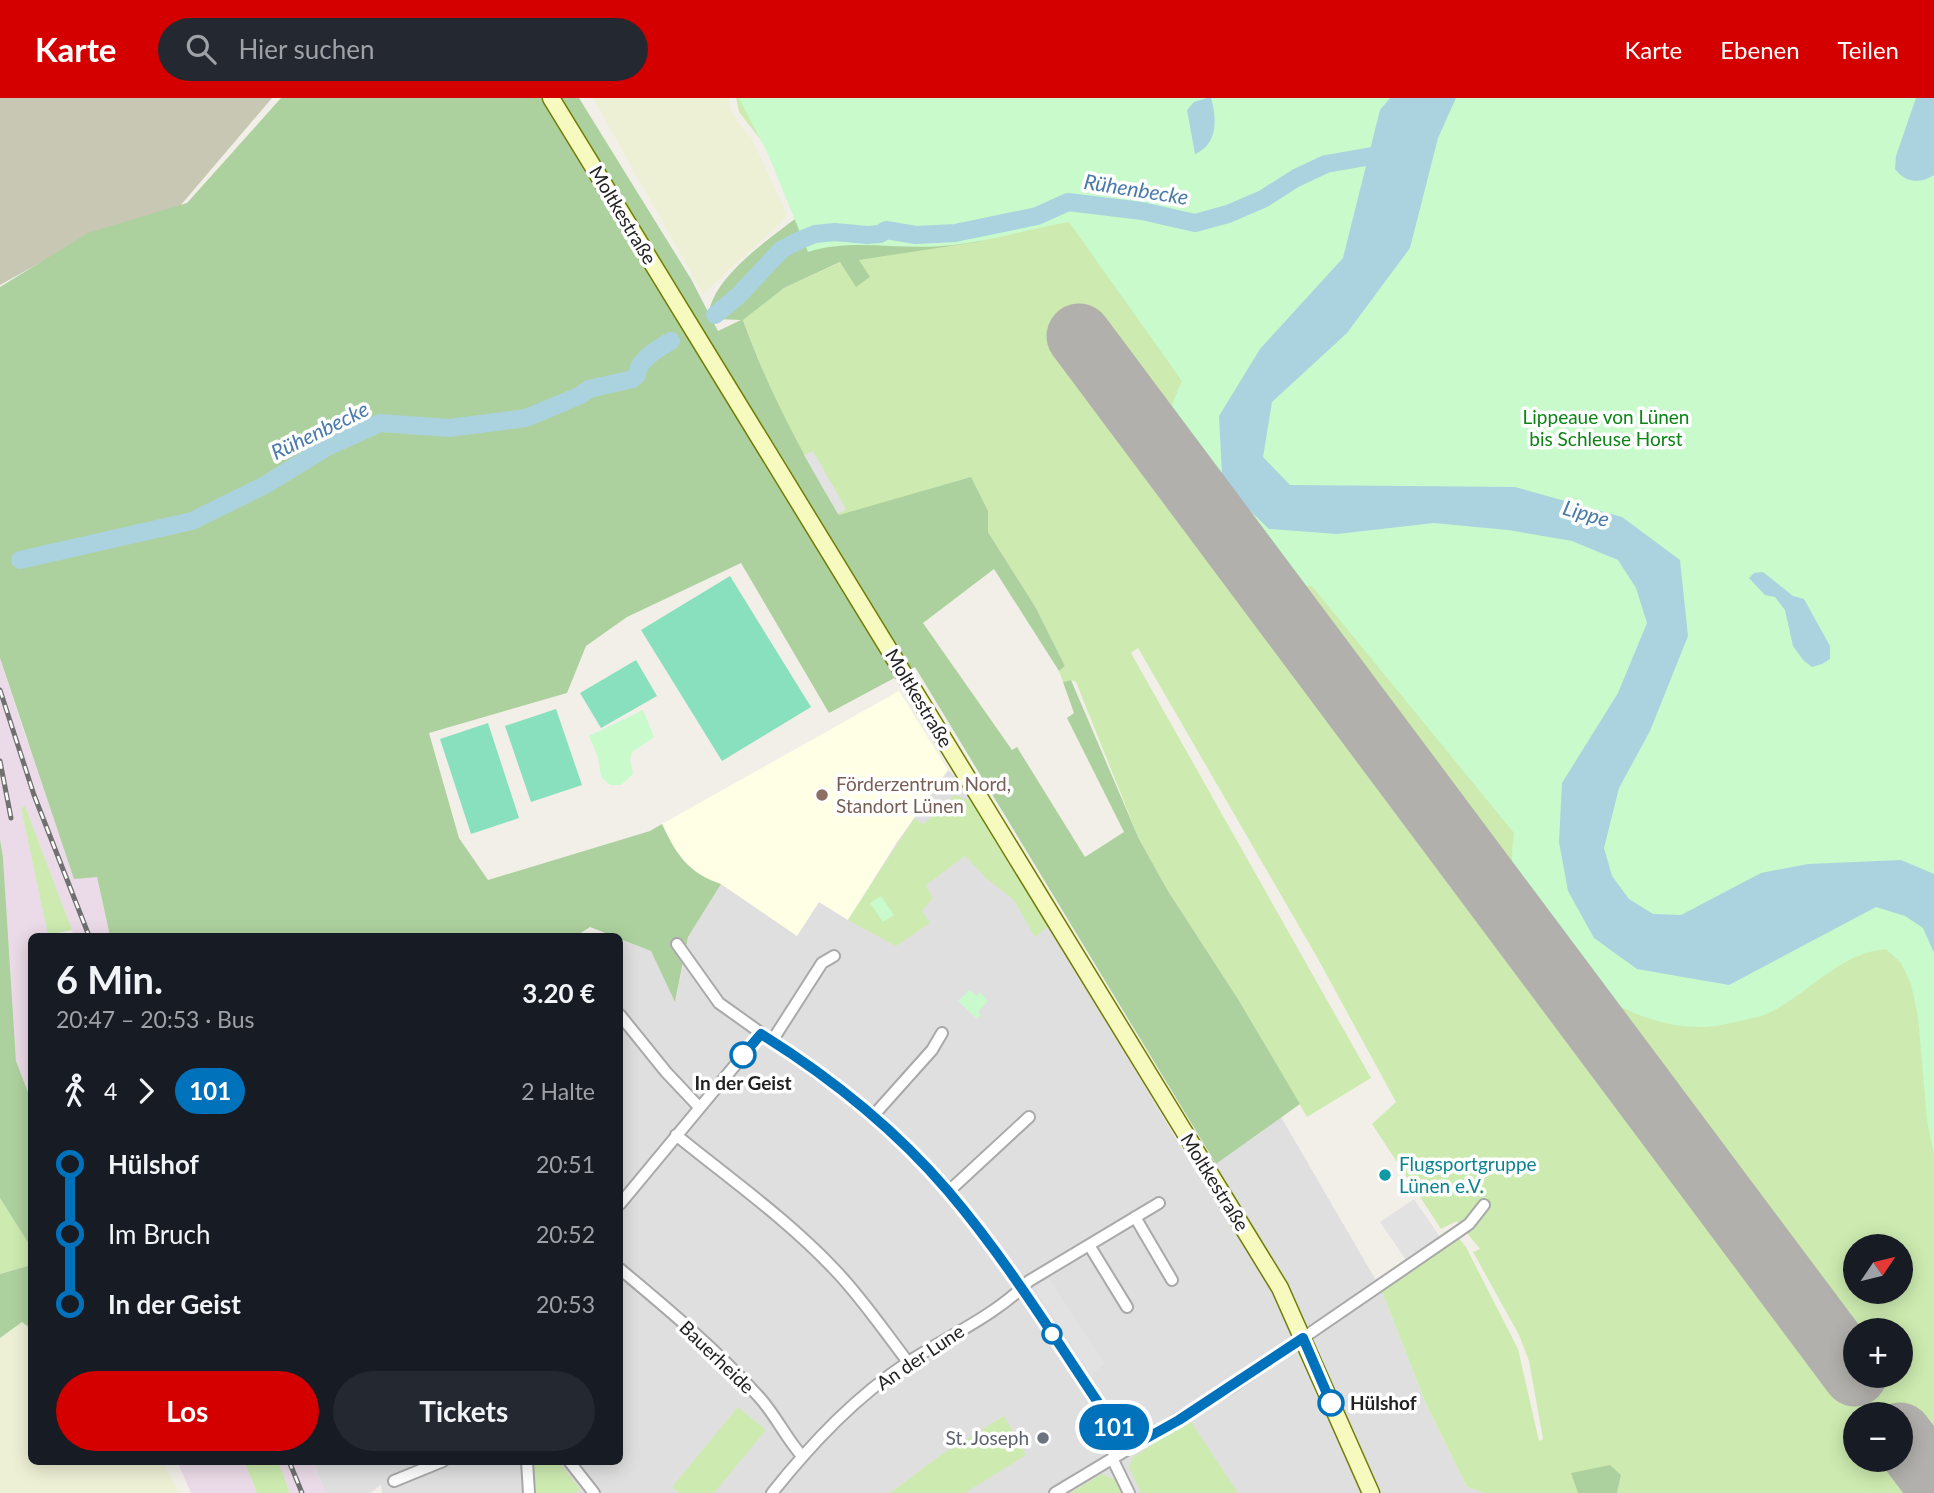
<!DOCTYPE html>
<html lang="de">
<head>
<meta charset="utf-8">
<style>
	body { margin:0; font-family:Lato,sans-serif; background:#242831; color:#f1f3f6; height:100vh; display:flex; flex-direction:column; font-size:26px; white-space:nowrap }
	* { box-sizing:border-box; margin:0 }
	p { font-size:23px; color:#9ea1a6 }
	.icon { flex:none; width:38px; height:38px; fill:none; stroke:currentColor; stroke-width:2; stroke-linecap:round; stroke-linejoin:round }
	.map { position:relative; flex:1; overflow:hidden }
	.drawer { position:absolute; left:28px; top:835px; width:595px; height:532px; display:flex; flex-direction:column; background:#171b24; border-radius:10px; box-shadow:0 4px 18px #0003 }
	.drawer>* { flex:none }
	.badge { padding:0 14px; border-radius:23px; font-size:24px; line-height:46px }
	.needle { width:46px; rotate:55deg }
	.controls { position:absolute; left:1843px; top:1136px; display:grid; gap:14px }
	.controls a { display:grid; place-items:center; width:70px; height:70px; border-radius:50%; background:#171b24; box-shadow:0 4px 18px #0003; font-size:35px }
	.map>.badge { position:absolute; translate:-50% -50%; box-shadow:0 0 0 4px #fff }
	.legs { display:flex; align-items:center; gap:10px; height:77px; padding:0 28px; font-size:23px }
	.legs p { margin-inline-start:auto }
	.headline { display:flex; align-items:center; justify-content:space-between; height:119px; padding:0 28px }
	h1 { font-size:38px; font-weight:700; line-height:52px }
	.primary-button { display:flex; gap:14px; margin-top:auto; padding:14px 28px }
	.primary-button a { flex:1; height:80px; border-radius:42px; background:#d40000; color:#fff; font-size:28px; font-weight:700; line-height:80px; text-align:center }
	.primary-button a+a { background:#242831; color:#f1f3f6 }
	ul { padding:0 28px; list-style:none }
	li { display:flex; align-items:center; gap:24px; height:70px; font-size:26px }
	li i { display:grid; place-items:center; width:10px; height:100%; margin:0 9px; background:currentColor }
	li i::after { content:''; width:18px; height:18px; margin:-9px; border:5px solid; border-radius:50%; background:#171b24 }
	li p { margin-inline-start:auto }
	li:first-child i { background:linear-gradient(#0000 50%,currentColor 0) }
	li:last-child i { background:linear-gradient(currentColor 50%,#0000 0) }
	header { display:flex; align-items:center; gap:42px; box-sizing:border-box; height:98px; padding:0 35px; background:#d40000; color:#fff }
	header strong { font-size:33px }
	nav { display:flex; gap:38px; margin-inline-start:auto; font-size:24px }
	.search { width:490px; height:63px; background:#242831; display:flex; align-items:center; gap:18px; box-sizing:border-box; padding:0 24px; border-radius:38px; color:#9ea1a6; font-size:26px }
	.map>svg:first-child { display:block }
	.residential { fill:#e0dfdf }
	.industrial { fill:#ebdbe8 }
	.education { fill:#ffffe5 }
	.construction { fill:#c7c7b4 }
	.farmland { fill:#eef0d5 }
	.grass { fill:#cdebb0; fill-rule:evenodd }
	.forest { fill:#add19e }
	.park { fill:#c8facc }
	.pitch { fill:#88e0be }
	.parking { fill:#e2e2e2 }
	.water { fill:#aad3df }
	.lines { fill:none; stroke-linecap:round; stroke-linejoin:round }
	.river { stroke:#aad3df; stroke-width:18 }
	.runway { stroke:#b1b0ac; stroke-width:65 }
	.street-casing { stroke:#a9a9a9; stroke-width:14 }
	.secondary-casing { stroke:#707d05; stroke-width:19 }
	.street { stroke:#fff; stroke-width:10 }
	.secondary { stroke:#f7fabf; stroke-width:16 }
	.rail-casing { stroke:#707070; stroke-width:5 }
	.rail { stroke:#fff; stroke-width:2.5; stroke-dasharray:8; stroke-linecap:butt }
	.line-1-casing { stroke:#fff; stroke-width:16 }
	.line-1 { stroke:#0072bc; stroke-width:10 }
	.education-dot { fill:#8d6e63; stroke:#fff; stroke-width:2.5 }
	.stop-1-dot { fill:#fff; stroke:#0072bc; stroke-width:3.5 }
	.culture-dot { fill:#0f9aa8; stroke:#fff; stroke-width:2.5 }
	.worship-dot { fill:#6b7280; stroke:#fff; stroke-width:2.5 }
	.labels { text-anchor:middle; stroke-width:7; stroke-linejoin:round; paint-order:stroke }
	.street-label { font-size:19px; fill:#222; stroke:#fff }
	.park-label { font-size:19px; fill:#0c8416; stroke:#fff }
	.education-label { font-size:19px; fill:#785e54; stroke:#fff; text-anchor:start }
	.stop-label { font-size:19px; font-weight:bold; fill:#222; stroke:#fff }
	.culture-label { font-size:19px; fill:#0d838f; stroke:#fff; text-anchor:start }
	.worship-label { font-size:19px; fill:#5b616d; stroke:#fff; text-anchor:end }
	.water-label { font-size:21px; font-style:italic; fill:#4a7aab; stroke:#fff }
</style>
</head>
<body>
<header>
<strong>Karte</strong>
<div class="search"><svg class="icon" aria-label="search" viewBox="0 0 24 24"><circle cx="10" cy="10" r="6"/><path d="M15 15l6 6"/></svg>Hier suchen</div>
<nav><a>Karte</a><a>Ebenen</a><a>Teilen</a></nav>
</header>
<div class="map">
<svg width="1934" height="1395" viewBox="0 0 1934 1395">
	<rect width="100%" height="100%" fill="#f2efe9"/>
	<path class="residential" d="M948,672L968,691L1197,1076L1216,1066L1281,1019L1381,1191L1426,1306L1467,1389L1485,1395H382L381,1387L370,1395H325L313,1363H620V841L651,853L676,902L688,839L721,786L797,837L819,804L848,822L897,744Z"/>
	<path class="industrial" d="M0,560L26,640L97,779L110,838H74L25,709L21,710L49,838H32L31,1002L16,963L3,759L0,741Z
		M177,1363H244L257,1395H191Z
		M278,1363H313L325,1395H290Z"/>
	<path class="education" d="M899,593L948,672L897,744L848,822L819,804L797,838L721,786L706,781L694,773L675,753L662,726Z"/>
	<path class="construction" d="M0,0H272L180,108L95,134L0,187Z"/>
	<path class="farmland" d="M593,0H729L730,9L736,22L752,41L787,116L782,124L703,196Z
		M22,1224L31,1231L32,1363H163L179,1395H0V1240Z"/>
	<path class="grass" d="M736,0H1390L1807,845L1934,855V1395H1617L1621,1377L1572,1375L1578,1395H1485L1467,1389L1426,1306L1381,1191L1458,1139L1466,1149L1518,1251L1539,1343L1543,1341L1529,1263L1519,1237L1473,1154L1480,1151L1457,1123L1441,1131L1372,1026L1396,1004L1318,861L1138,550L1131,555L1371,980L1307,1019L1238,901L1168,793L1139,741L1076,584L1071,582L1063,584L1059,573L1065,568L1036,510L988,434V413L839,418C800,353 768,293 743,221L784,190L841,164L982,143L764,46L739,14ZM1855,1148H1900V1194H1855ZM1855,1232H1900V1278H1855ZM1855,1316H1900V1362H1855Z
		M954,697L975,704L1049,828L1035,839L1014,802L986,780L965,758L926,787L933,800L922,813L930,825L896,848L848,822L914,721L924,726Z
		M25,708L72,832L48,837L21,710Z
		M0,1100L32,1149L31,1167L0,1176Z
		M738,1309L766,1332L714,1395H679L672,1389Z
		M1004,1318L1026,1357L965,1395H890L941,1357Z
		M1190,1322L1238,1395H1141L1129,1369L1133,1359Z
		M244,1363H278L290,1395H257Z
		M533,1363H558L580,1391L576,1395H536Z
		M1102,1376L1118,1383L1123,1395H1070Z"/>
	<path class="forest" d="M281,0H579L691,181L718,233L741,222L716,221L710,209C721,172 777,135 807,112L983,143L859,162L870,179L856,189L840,164L784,190L743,222C768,292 801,354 839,417L971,379L988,413V434L1036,510L1065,568L1059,573L994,471L923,525L1012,652L1017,649L1085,759L1124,734L1067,620L1074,615L1063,584L1071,582L1139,741L1168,793L1238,901L1300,1006L1216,1066L915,569L829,615L741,465L627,519L586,548L567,595L429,635L459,740L488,782L650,733L662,726C676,756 688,775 721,786L688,839L675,904L651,853L620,841V838H613L590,829L576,838H110L97,779L74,781L0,560V189L88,135L187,105Z
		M0,741L3,759L16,963L31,1002V1149L0,1100Z
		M31,1167V1231L22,1224L0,1240V1176Z
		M1610,1367L1621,1377L1617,1395H1578L1571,1375Z"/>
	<path class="park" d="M739,0H1934V1058L1927,1022L1918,918L1911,886L1901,865L1886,851C1840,855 1810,894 1771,914C1762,919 1750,920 1741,923C1729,925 1716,929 1704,929C1651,930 1593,902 1561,860C1541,835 1512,795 1512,761C1512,753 1513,744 1514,735L1312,488C1287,487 1259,487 1238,474C1232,470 1227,464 1223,459C1193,428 1167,389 1166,345C1165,323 1173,303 1182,283L1069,124C1026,131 986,145 942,148C897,152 852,140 808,154L768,56Z
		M643,612L654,639L632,654L630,662L633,676L621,687H610L601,679L598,659L589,638Z
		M881,798L894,817L883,824L870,805Z
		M970,892L976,898L980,894L988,903L978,914L981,917L977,921L958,903Z"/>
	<path class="pitch" d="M730,478L811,609L722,663L641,532Z
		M636,562L657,598L601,630L580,595Z
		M556,611L582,687L531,704L505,628Z
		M488,625L519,720L471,736L440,641Z"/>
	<path class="parking" d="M813,353L846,411L838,416L804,357Z
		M1414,1101L1440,1139L1406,1162L1380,1124Z
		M1049,1180L1105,1266L1091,1276L1037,1194V1188Z"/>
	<path class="water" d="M1207,0H1211C1217,21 1218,46 1195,56L1187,12L1194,4Z
		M1390,0H1456L1438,40L1410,150L1347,235L1272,304L1263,359L1290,387L1515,389L1622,419L1680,462L1688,538L1650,633L1619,690L1604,750L1612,778L1629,801L1653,816L1681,817L1761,775L1808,766L1901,762L1934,776V855L1923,830L1905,818L1876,809L1729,887L1637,871L1594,840L1568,793L1559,744L1562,685L1618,595L1647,525L1636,490L1618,462L1572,443L1508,432L1434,425L1337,436L1269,431L1244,407L1222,376L1219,318L1260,251L1343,160L1380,12Z
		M1916,0H1934V77C1921,86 1905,85 1895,71L1896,58Z
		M1763,474L1793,498L1804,501L1830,548V561L1822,566L1812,569L1803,562L1793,548L1785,512L1775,499L1765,497L1749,480L1754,475Z"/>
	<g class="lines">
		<path class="river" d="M715,217L739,197L781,152L798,143L815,136L835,134L867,137L880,136L886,132L916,137L955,135L1037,118L1068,104L1142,113L1195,125L1228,116L1263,101L1296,80L1326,66L1389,55
			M20,462L192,423L265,387L327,349L380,325L449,330L526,320L581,297L589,291L633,281L637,277C637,262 659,250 671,243"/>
		<path class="runway" d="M1079,238L1855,1276
			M1900,1337L1934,1382"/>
		<g class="street-casing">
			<path id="street" d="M677,846L719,905L848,997L909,1051L942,1086L997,1155L1129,1350
				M620,917L666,974L699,1009
				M772,943L822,865L834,858
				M873,1018L932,952L942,935
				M676,1037C730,1081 787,1121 835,1172C862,1200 884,1233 908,1264
				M949,1093L1029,1019
				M620,1106L761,936
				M1135,1119L1172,1182
				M1089,1147L1127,1209
				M620,1171C668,1211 718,1253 760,1300C776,1318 786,1340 802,1358
				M1112,1360L1129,1395
				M527,1363L529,1395
				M569,1363L594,1395
				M394,1383L443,1363
				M772,1395C812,1345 856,1298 910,1263C950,1237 996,1217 1029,1183L1159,1105
				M1055,1395L1233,1288L1459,1133L1469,1126L1484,1107"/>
		</g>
		<g class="secondary-casing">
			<path id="secondary" d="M551,0L1280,1190L1371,1395"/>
		</g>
		<use href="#street" class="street"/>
		<use href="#secondary" class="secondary"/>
		<g class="rail-casing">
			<path id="rail" d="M0,592L34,697L89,838
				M0,663L11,720
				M289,1363L302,1395"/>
		</g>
		<use href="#rail" class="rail"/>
	</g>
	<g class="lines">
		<g class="line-1-casing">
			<path id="line-1" d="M743,957L761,936C830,979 895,1031 948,1093C1016,1173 1069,1264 1129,1350L1179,1322L1303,1240L1331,1305"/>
		</g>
		<use href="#line-1" class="line-1"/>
	</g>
	<circle class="education-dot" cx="822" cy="697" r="7"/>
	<g class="stop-1-dot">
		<circle cx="743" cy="957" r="12"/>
		<circle cx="1052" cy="1236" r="9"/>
		<circle cx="1331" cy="1305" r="12"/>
	</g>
	<circle class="culture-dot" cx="1385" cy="1077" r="7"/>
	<circle class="worship-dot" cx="1043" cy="1340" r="7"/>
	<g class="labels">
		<g class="street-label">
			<text transform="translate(623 117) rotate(59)" y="7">Moltkestraße</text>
			<text transform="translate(919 600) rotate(59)" y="7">Moltkestraße</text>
			<text transform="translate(1215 1084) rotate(58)" y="7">Moltkestraße</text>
			<text transform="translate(717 1259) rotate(44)" y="7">Bauerheide</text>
			<text transform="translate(920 1259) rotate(-34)" y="7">An der Lune</text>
		</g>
		<g class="park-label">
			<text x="1606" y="326">Lippeaue von Lünen<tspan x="1606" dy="22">bis Schleuse Horst</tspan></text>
		</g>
		<g class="education-label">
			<text x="836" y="693">Förderzentrum Nord,<tspan x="836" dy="22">Standort Lünen</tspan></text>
		</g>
		<g class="stop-label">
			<text x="743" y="992">In der Geist</text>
			<text x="1350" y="1312" text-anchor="start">Hülshof</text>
		</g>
		<g class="culture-label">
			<text x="1399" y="1073">Flugsportgruppe<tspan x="1399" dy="22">Lünen e.V.</tspan></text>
		</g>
		<g class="worship-label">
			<text x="1029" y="1347">St. Joseph</text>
		</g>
		<g class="water-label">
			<text transform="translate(1136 92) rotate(9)" y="7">Rühenbecke</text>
			<text transform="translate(320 333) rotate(-26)" y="7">Rühenbecke</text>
			<text transform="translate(1586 416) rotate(16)" y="7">Lippe</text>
		</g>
	</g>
</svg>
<div class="controls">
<a><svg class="needle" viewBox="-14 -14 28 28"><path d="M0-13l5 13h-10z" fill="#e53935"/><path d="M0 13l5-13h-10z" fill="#9ea1a6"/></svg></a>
<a>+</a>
<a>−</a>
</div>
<b class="badge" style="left:1114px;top:1329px;background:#0072bc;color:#fff">101</b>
<section class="drawer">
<div class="headline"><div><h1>6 Min.</h1><p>20:47 – 20:53 · Bus</p></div><b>3.20 €</b></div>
<div class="legs"><svg class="icon" aria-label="walk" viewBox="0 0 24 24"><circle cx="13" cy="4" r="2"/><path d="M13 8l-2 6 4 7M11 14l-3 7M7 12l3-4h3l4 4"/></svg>4<svg class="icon" aria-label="forward" viewBox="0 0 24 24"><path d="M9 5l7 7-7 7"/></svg><b class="badge" style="background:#0072bc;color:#fff">101</b><p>2 Halte</p></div>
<ul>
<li><i style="color:#0072bc"></i><b>Hülshof</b><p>20:51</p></li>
<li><i style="color:#0072bc"></i><span>Im Bruch</span><p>20:52</p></li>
<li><i style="color:#0072bc"></i><b>In der Geist</b><p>20:53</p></li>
</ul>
<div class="primary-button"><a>Los</a><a>Tickets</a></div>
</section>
</div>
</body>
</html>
